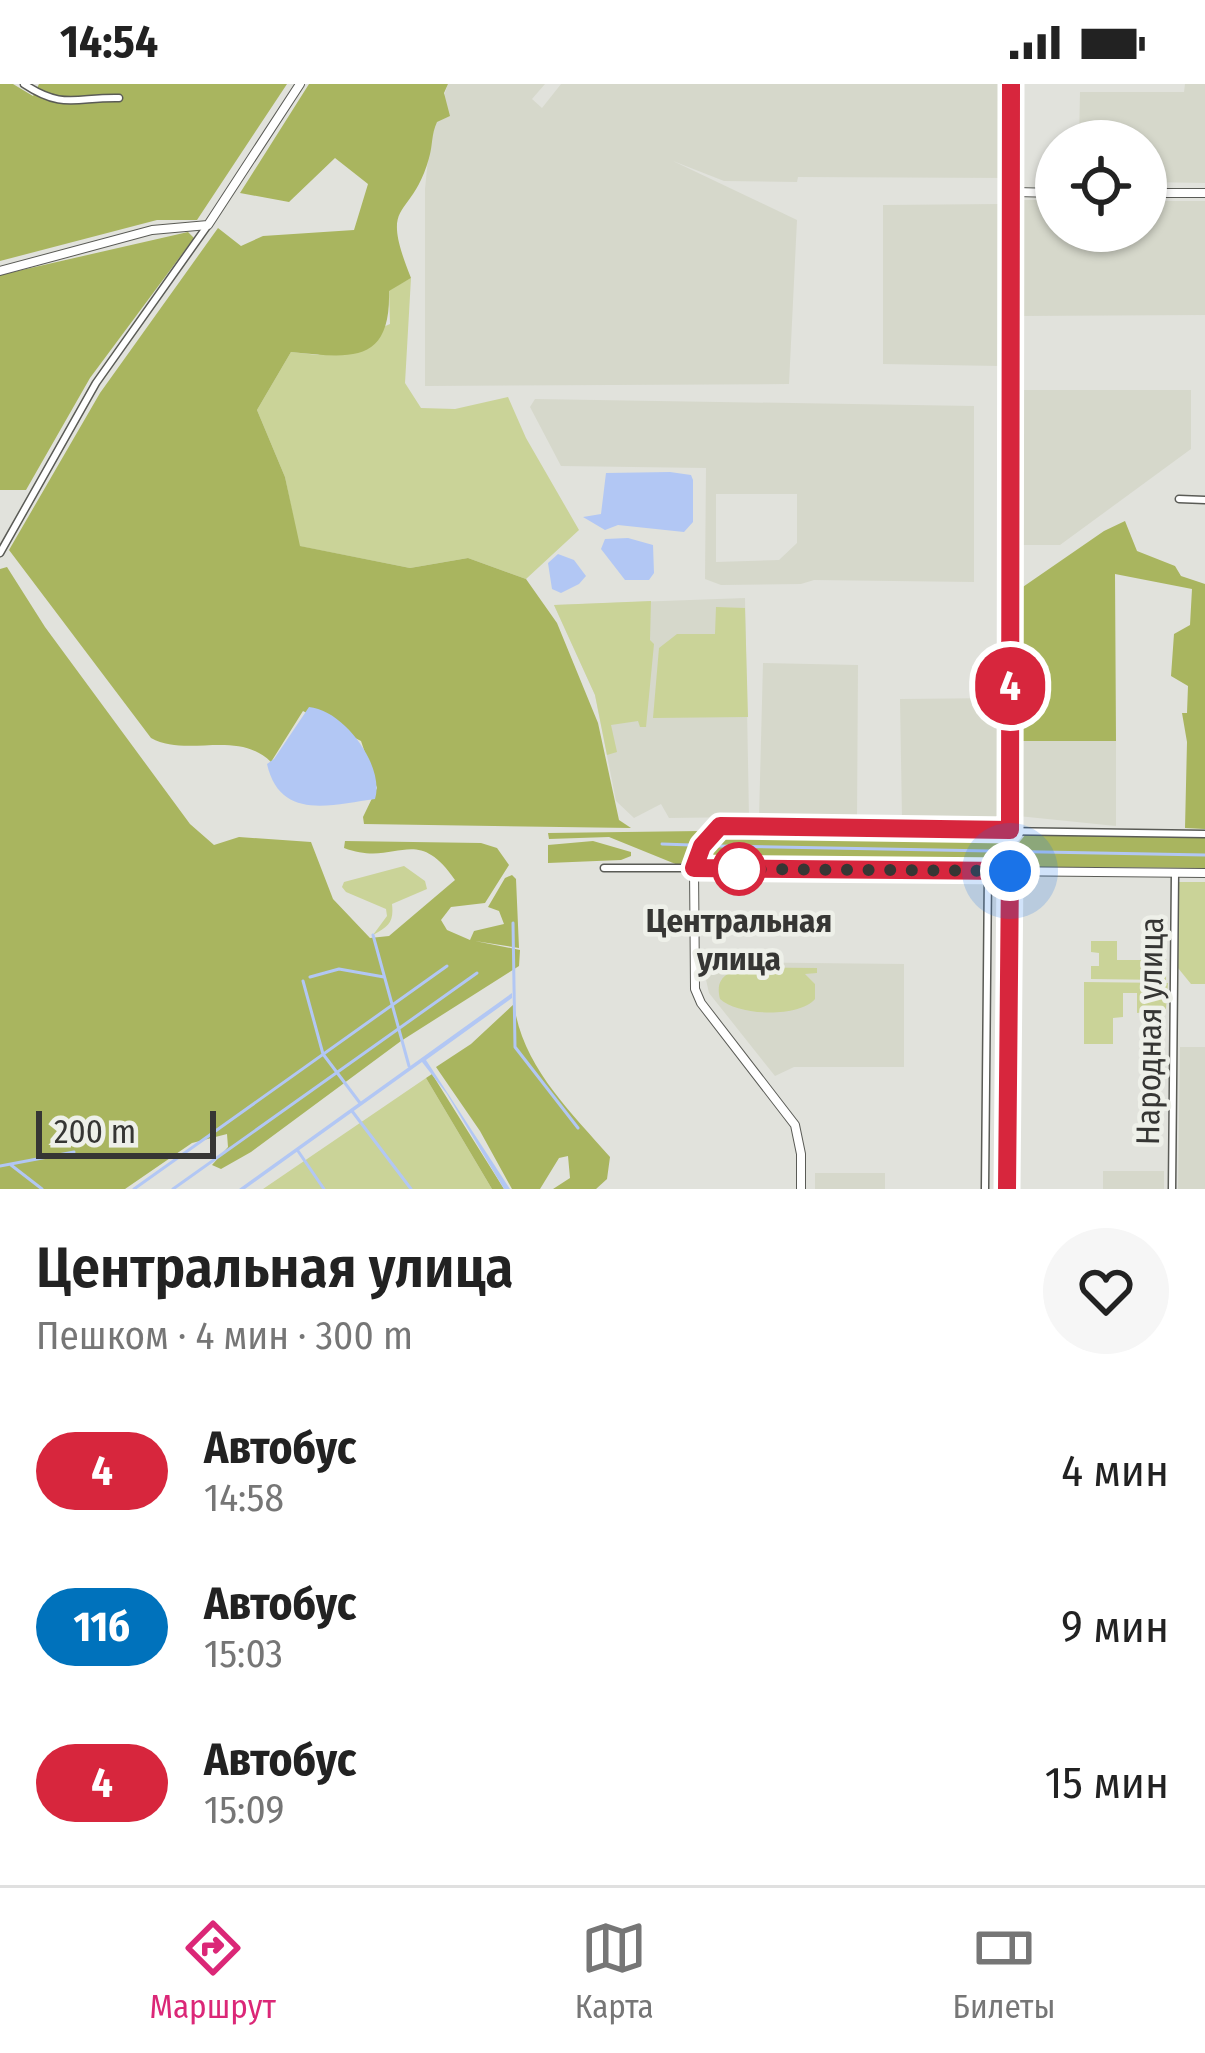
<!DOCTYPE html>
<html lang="ru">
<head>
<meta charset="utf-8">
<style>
	body { margin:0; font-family:"Fira Sans Condensed",sans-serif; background:#f6f6f6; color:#222; height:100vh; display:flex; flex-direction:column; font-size:45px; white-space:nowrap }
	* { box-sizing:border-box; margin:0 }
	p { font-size:39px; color:#767676 }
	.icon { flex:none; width:66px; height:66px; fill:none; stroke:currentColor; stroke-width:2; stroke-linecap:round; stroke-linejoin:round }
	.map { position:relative; height:1105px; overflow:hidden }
	.drawer { display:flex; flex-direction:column; background:#fff; flex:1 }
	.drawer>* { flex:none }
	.badge { padding:0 24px; border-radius:39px; font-size:42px; line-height:78px }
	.fabs { position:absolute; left:1035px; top:36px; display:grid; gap:24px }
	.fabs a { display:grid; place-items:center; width:132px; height:132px; border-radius:50%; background:#fff; box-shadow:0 3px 9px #0004; font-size:60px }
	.scale { position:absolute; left:36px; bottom:30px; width:180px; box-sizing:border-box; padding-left:12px; border:6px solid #363634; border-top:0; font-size:33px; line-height:42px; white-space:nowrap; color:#363634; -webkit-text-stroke:9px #eef0e9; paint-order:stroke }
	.you { position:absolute; width:60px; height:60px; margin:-30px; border:9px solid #fff; border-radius:50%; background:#1a73e8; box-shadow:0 0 0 18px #1a73e833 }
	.map>.badge { position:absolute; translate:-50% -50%; box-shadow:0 0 0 6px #fff }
	.round { display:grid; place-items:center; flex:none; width:126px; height:126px; border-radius:63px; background:#f6f6f6 }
	.summary { display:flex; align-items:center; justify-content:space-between; height:204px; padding:0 36px }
	h1 { font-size:57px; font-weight:600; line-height:90px }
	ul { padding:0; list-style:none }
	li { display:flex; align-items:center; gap:36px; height:156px; padding:0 36px }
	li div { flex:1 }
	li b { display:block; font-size:45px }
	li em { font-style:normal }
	li .badge { min-width:132px; font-weight:700; text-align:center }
	.status { display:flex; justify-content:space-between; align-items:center; height:84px; padding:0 60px; background:#fff; direction:ltr }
	.status svg { height:33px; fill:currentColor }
	.tab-bar { display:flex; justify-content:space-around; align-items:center; height:168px; border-top:3px solid #e0e0e0; background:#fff; font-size:33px; color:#767676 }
	.tab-bar a { display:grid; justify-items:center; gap:6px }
	.tab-bar .active { color:#db2777 }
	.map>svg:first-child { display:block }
	.built { fill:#d6d8cb; fill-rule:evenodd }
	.green { fill:#cad398 }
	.forest { fill:#a9b55f }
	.water { fill:#b2c7f4 }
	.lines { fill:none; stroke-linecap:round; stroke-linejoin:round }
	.stream { stroke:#b2c7f4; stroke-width:3 }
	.minor-casing { stroke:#5a5b56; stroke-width:9 }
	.tertiary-casing { stroke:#5a5b56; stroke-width:10 }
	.minor { stroke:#fff; stroke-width:6 }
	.tertiary { stroke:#fff; stroke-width:8 }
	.line-casing { stroke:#fff; stroke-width:27 }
	.line { stroke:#d7263d; stroke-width:18 }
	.walk { stroke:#363634; stroke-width:12; stroke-dasharray:0 21.6 }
	.stop-dot { fill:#fff; stroke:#d7263d; stroke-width:6 }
	.labels { text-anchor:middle; stroke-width:9; stroke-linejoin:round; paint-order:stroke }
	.stop-label { font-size:33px; font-weight:bold; fill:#363634; stroke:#eef0e9 }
	.street-label { font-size:33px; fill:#363634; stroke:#eef0e9 }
</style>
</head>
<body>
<div class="status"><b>14:54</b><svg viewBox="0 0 49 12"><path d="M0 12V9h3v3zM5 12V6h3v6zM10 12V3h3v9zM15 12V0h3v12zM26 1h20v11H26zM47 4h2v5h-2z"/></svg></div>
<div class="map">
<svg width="1205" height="1105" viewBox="0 0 1205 1105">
	<rect width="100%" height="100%" fill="#e1e2dc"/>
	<path class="built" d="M448,0H545L532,15L542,24L561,0H1007V94L798,93L797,98L724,97L673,77L797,136L789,300L425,302V105L430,54Z
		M1185,0H1205V99L1146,98V57H1079L1080,8H1184Z
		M1019,116H1056V147H1146V117H1205V231L1020,232Z
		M999,120L1000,282L883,280V121Z
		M1018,306H1191V365L1060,461H1018Z
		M535,315L974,322V498L814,496L801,500L721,501L705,495L706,384L561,382L530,323ZM797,410V459L779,476L716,478V410Z
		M745,514L749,733L669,734L661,720L634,734L616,717L595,611L554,521Z
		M763,579L858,581L857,736L759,734Z
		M1000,614L1001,733L902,734L900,615Z
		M1018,657H1116V742L1018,732Z
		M702,878L904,880V983H794L775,992L709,909Z
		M1180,963H1205V1105H1178Z
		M1103,1087H1164V1105H1103Z
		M815,1089H885V1105H815Z"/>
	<path class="green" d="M411,194L405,299L421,324L455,325L508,313L526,354L579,446L526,495L468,474L410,484L299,462L285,393L257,326L291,268L318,271L390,240L389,206Z
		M651,517L650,556L654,560L646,643H640L638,637L611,641L617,668L607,671L595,611L554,521Z
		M716,523L745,524L748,633L653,634L659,564L677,550H715Z
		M404,782L425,797L427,805L392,820C394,838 389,842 373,851L387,832L386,825L346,808L342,803L344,798Z
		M1179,798H1205V900H1191L1178,884Z
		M1091,857H1117V876H1143V863H1166V896L1091,895V882H1099V869L1091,868Z
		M712,883L817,884V889L805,890L815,900V915C799,934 738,932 720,915C717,903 719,895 729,889L712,888Z
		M1084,898L1168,899L1166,925L1137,929V909H1123V933L1113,934V960H1084Z
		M426,994L492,1105H263Z"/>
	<path class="forest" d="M0,0H13L33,12L39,0H287L197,136H157L0,177Z
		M309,0H448L444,9L450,32L437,38C431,51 433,61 429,74C411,139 378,112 411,194L389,207C391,281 350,274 291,268L257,326L285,393L300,462L410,484L468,474L526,495L557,539L598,639L619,736L631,744L364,740L363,733L377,704L361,657L303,627L271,678C238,645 187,674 151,654L9,466L100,309L218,144L241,162L263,152L354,146L368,100L335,74L289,118L240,109Z
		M188,148L194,154L90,294L26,406H0V191Z
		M1125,437L1137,467L1175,482L1181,492L1205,500V745L1185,744L1187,658L1182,629H1187L1188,602L1171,592L1174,550L1190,541L1192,505L1115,490L1116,657H1018L1017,507L1104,447Z
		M7,483L45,543L190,740L214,761L239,753L311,758L333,815L370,854L389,852L455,796C415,738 397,784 344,764L345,757L481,759L497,764L509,781L485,819L451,823L441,836L447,846L470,856L474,847L504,840L499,827L488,823L505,794L512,791L516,795L519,864L475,857L520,866L519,882L401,957L251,1068L221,1085L212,1081L228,1063L227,1050L192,1059L125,1105H0V485Z
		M701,747L702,753L689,779L678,781L609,753L549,755L548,749Z
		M724,748L1007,751V769L996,781L708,778L705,769Z
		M1026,750L1205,753V784L1037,783L1018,769L1017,761Z
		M593,757L631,768V772L621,776L548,779V761Z
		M514,920C522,982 570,1027 610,1073L607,1095L596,1105H553L570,1094L568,1072L559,1074L540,1105H512L480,1047L436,983L471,960Z
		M432,990L504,1105H492L426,994Z"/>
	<path class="water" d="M670,388L691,391L693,396V438L684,448L618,441L605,446L583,433L601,430L606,389Z
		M628,454L653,461L654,489L649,496H625L601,465L605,455Z
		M558,470L574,476L586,492L579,500L561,509L552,505L548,479Z
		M309,623C344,626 385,682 375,715C331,721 280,737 267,680L274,675Z
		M512,909V914L426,976L510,1105H504L447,1010L422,978L245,1105H239Z"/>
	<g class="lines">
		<path class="stream" d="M662,760L691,761
			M718,762L1205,771
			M513,839L515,963L578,1044
			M373,851L409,982
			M310,893L339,885L384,893
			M303,897L323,970L360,1019
			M352,1027L411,1105
			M298,1067L324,1105
			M11,1081L42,1105
			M0,1082L74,1068
			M134,1105L447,882
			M173,1105L477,889"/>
		<g class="minor-casing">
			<path id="minor" d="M24,0C63,26 76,13 119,14
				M1179,415L1205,416
				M0,469L96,299L208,141
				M1010,746L1011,108
				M604,784H694L702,762L720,743L1205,750
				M985,1105L988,787
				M1007,1105L1010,787
				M1172,1105L1175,789"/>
		</g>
		<g class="tertiary-casing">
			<path id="tertiary" d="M1011,0V108L1056,109
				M1146,109H1205
				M0,187L152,146L208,141L300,0
				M801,1105V1070L795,1041L701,919L695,905L694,784L1205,789"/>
		</g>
		<use href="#minor" class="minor"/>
		<use href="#tertiary" class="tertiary"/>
	</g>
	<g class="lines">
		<g class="line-casing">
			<path id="line" d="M1007,1105L1010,787L694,784L702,762L720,742L1010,746L1011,0"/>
		</g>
		<use href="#line" class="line"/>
		<path class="walk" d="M739,785L1010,787"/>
	</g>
	<circle class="stop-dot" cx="739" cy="785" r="24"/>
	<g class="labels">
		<g class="stop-label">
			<text x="739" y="848">Центральная<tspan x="739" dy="38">улица</tspan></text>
		</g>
		<g class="street-label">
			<text transform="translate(1149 947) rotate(-89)" y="12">Народная улица</text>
		</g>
	</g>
</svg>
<div class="fabs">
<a><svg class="icon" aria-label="locate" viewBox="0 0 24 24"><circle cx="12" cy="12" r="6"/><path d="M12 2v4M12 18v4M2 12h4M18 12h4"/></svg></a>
</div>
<div class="scale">200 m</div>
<div class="you" style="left:1010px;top:787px"></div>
<b class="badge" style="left:1010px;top:602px;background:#d7263d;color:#fff">4</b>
</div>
<section class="drawer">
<div class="summary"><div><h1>Центральная улица</h1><p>Пешком · 4 мин · 300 m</p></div><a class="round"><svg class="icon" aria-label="heart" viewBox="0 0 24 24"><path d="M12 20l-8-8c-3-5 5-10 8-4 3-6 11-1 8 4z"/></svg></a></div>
<ul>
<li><span class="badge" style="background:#d7263d;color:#fff">4</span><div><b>Автобус</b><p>14:58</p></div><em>4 мин</em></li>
<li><span class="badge" style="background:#0072bc;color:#fff">11б</span><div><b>Автобус</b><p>15:03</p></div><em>9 мин</em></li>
<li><span class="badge" style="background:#d7263d;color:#fff">4</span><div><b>Автобус</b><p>15:09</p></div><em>15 мин</em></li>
</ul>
</section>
<nav class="tab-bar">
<a class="active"><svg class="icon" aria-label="directions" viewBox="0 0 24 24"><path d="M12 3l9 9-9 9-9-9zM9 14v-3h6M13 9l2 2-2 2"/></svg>Маршрут</a>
<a><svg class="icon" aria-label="map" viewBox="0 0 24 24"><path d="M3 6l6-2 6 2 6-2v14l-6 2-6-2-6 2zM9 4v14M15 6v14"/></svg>Карта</a>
<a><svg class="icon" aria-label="tickets" viewBox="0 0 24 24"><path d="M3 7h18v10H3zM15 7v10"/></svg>Билеты</a>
</nav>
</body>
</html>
